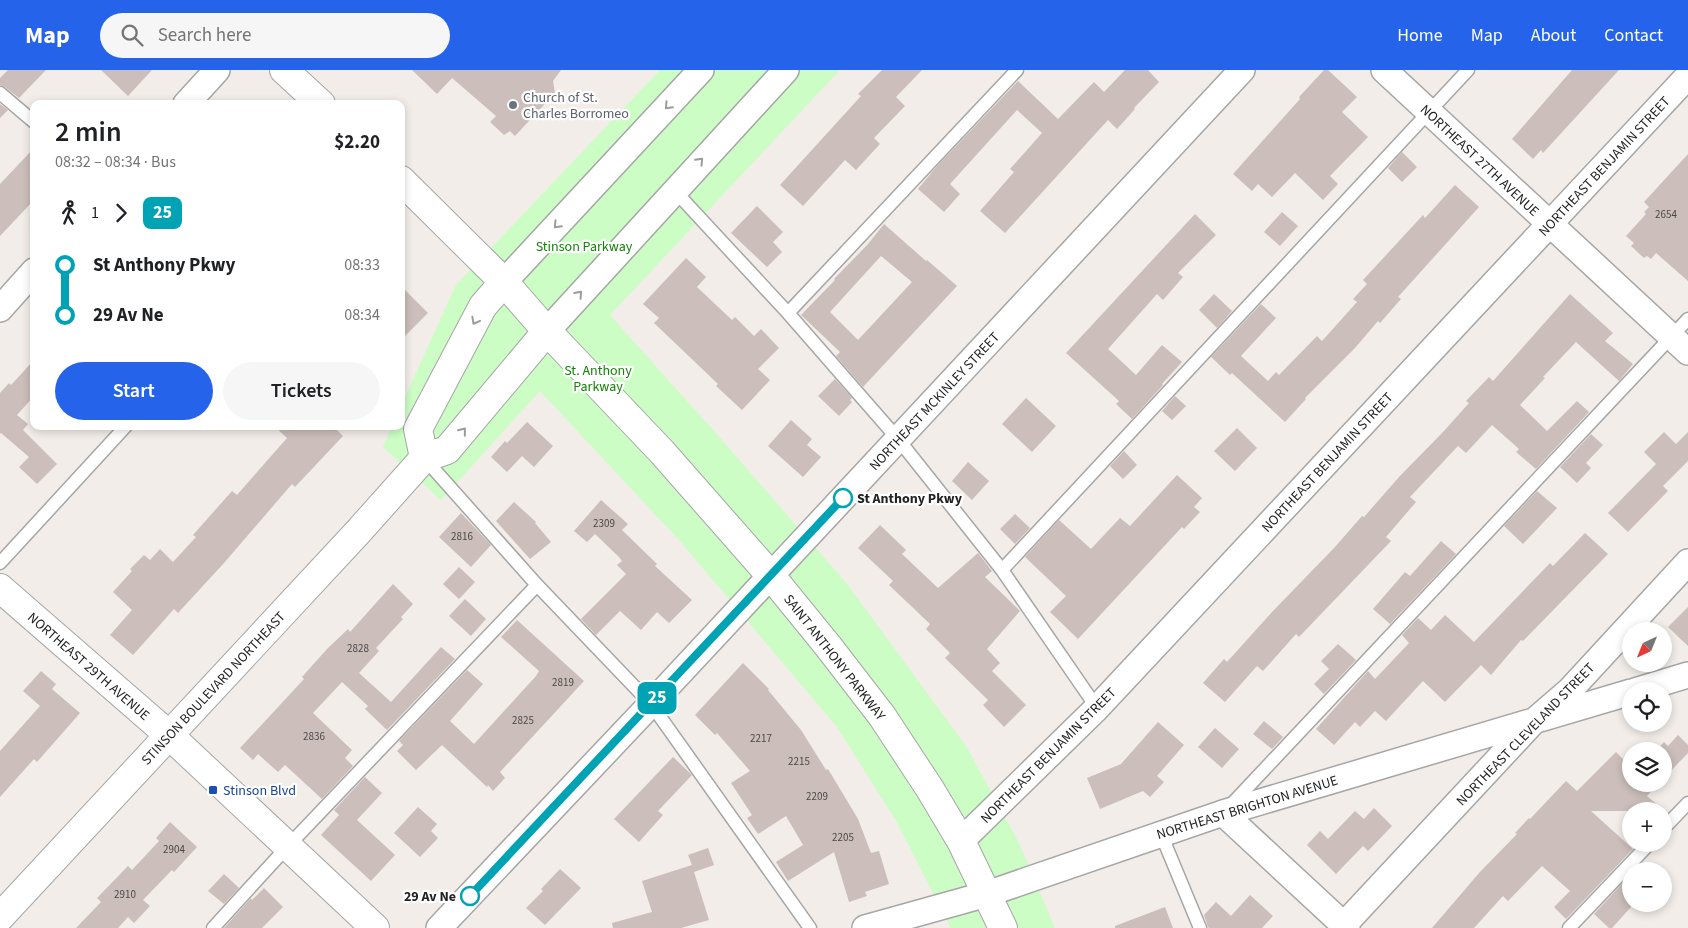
<!DOCTYPE html>
<html lang="en">
<head>
<meta charset="utf-8">
<style>
	body { margin:0; font-family:"Source Sans 3",sans-serif; background:#f6f6f6; color:#202124; height:100vh; display:flex; flex-direction:column; font-size:19px; white-space:nowrap }
	* { box-sizing:border-box; margin:0 }
	p { font-size:16px; color:#757577 }
	.icon { flex:none; width:28px; height:28px; fill:none; stroke:currentColor; stroke-width:2; stroke-linecap:round; stroke-linejoin:round }
	.map { position:relative; flex:1; overflow:hidden }
	.drawer { position:absolute; left:30px; top:30px; width:375px; height:330px; display:flex; flex-direction:column; background:#fff; border-radius:10px; box-shadow:0 2px 8px #0003 }
	.drawer>* { flex:none }
	.badge { padding:0 10px; border-radius:8px; font-size:18px; line-height:32px }
	.needle { width:32px; rotate:223deg }
	.buttons { position:absolute; left:1622px; top:552px; display:grid; gap:10px }
	.buttons a { display:grid; place-items:center; width:50px; height:50px; border-radius:50%; background:#fff; box-shadow:0 2px 8px #0003; font-size:25px }
	.map>.badge { position:absolute; translate:-50% -50%; box-shadow:0 0 0 2px #fff }
	.legs { display:flex; align-items:center; gap:8px; height:55px; padding:0 25px; font-size:16px }
	.legs p { margin-inline-start:auto }
	.head { display:flex; align-items:center; justify-content:space-between; height:85px; padding:0 25px }
	h1 { font-size:28px; font-weight:600; line-height:38px }
	.primary-button { display:flex; gap:10px; margin-top:auto; padding:10px 25px }
	.primary-button a { flex:1; height:58px; border-radius:30px; background:#2563eb; color:#fff; font-size:20px; font-weight:600; line-height:58px; text-align:center }
	.primary-button a+a { background:#f6f6f6; color:#202124 }
	ul { padding:0 25px; list-style:none }
	li { display:flex; align-items:center; gap:18px; height:50px; font-size:19px }
	li i { display:grid; place-items:center; width:8px; height:100%; margin:0 6px; background:currentColor }
	li i::after { content:''; width:12px; height:12px; margin:-6px; border:4px solid; border-radius:50%; background:#fff }
	li p { margin-inline-start:auto }
	li:first-child i { background:linear-gradient(#0000 50%,currentColor 0) }
	li:last-child i { background:linear-gradient(currentColor 50%,#0000 0) }
	header { display:flex; align-items:center; gap:30px; box-sizing:border-box; height:70px; padding:0 25px; background:#2563eb; color:#fff }
	header strong { font-size:24px }
	nav { display:flex; gap:28px; margin-inline-start:auto; font-size:18px }
	.search { width:350px; height:45px; background:#f6f6f6; display:flex; align-items:center; gap:12px; box-sizing:border-box; padding:0 18px; border-radius:28px; color:#757577; font-size:19px }
	.map>svg:first-child { display:block }
	.park { fill:#cbfdc5 }
	.building { fill:#cbbebb; fill-rule:evenodd }
	.lines { fill:none; stroke-linecap:round; stroke-linejoin:round }
	.service-casing { stroke:#a6a6a6; stroke-width:15 }
	.minor-casing { stroke:#a6a6a6; stroke-width:28 }
	.tertiary-casing { stroke:#a6a6a6; stroke-width:30 }
	.service { stroke:#fff; stroke-width:12 }
	.minor { stroke:#fff; stroke-width:25 }
	.tertiary { stroke:#fff; stroke-width:28 }
	.oneway { stroke:#9c9c9c }
	.line-1-casing { stroke:#fff; stroke-width:11 }
	.line-1 { stroke:#00a3b4; stroke-width:8 }
	.worship-dot { fill:#6b7280; stroke:#fff; stroke-width:2 }
	.stop-1-dot { fill:#fff; stroke:#00a3b4; stroke-width:2.5 }
	.transit-dot { fill:#1a4fb4; stroke:#fff; stroke-width:2 }
	.labels { text-anchor:middle; stroke-width:4.5; stroke-linejoin:round; paint-order:stroke }
	.number-label { font-size:11px; fill:#4c4948 }
	.worship-label { font-size:14px; fill:#5b616d; stroke:#fff; text-anchor:start }
	.street-label { font-size:14px; fill:#222; stroke:#fff }
	.park-label { font-size:14px; fill:#148407; stroke:#fff }
	.stop-label { font-size:14px; font-weight:bold; fill:#222; stroke:#fff; text-anchor:start }
	.transit-label { font-size:14px; fill:#164399; stroke:#fff; text-anchor:start }
</style>
</head>
<body>
<header>
<strong>Map</strong>
<div class="search"><svg class="icon" aria-label="search" viewBox="0 0 24 24"><circle cx="10" cy="10" r="6"/><path d="M15 15l6 6"/></svg>Search here</div>
<nav><a>Home</a><a>Map</a><a>About</a><a>Contact</a></nav>
</header>
<div class="map">
<svg width="1688" height="858" viewBox="0 0 1688 858">
	<rect width="100%" height="100%" fill="#f2ede8"/>
	<path class="park" d="M660,0H840L610,245L722,370L847,514L966,676L1018,771L1055,858H951L895,749L837,657L680,471L540,321L441,430L383,377L392,356H401V336L456,215Z"/>
	<path class="building" d="M8,0H46L19,28L5,17L0,15V8Z
		M101,0H152L128,26Z
		M412,0H561L553,11L555,23L515,66L510,61L504,65L490,52L496,46L452,8L437,24Z
		M882,0H922L896,27L905,36L874,68L880,74L856,100L845,90L803,136L780,115L861,26L858,24Z
		M1125,0H1148L1159,12L1134,38L1135,39L1117,59L1108,50L1005,163L980,141L1014,102L1010,99L1042,63L1017,40L950,114L960,124L944,142L918,119L937,96L1018,11L1058,49L1094,12L1104,22Z
		M1324,0H1328L1357,27L1342,42L1368,67L1330,106L1338,114L1323,130L1295,103L1272,127L1258,114L1252,121L1233,104L1300,29L1299,27Z
		M1572,0H1619L1543,83L1541,80L1533,89L1512,69Z
		M0,34L8,40L0,48Z
		M34,78V130L0,166V114Z
		M1402,82L1417,97L1402,112L1388,98Z
		M1688,84V211L1656,183L1651,189L1647,186L1644,188L1631,176L1634,173L1626,166L1646,144L1644,142L1649,137L1644,132Z
		M1455,115L1479,137L1398,227L1401,229L1380,253L1378,251L1355,278L1305,328L1306,329L1285,352L1232,303L1230,305L1211,287L1261,234L1276,248L1241,286L1268,311L1276,302L1279,305L1317,266L1322,271L1357,232L1353,229L1367,214L1363,210L1423,145L1425,148Z
		M757,136L783,162L773,172L782,182L767,197L731,163Z
		M1282,142L1298,156L1280,176L1264,162Z
		M1195,144L1216,165L1178,203L1183,207L1163,230L1157,224L1108,279L1136,305L1162,275L1182,292L1162,314L1163,315L1132,349L1116,334L1119,331L1066,283Z
		M884,154L926,191L927,190L957,216L863,317L836,286L840,282L801,245L835,210L834,209L868,174ZM881,186L912,212L858,270L830,242Z
		M686,188L706,207L697,217L732,250L735,247L754,266L761,259L779,278L758,299L770,310L742,340L716,316L718,314L654,253L659,248L643,234Z
		M401,216L428,243L401,270Z
		M1214,224L1232,241L1217,258L1199,240Z
		M1570,224L1613,263L1605,271L1633,294L1619,311L1576,272L1543,307L1545,308L1520,335L1547,361L1577,331L1589,342L1536,399L1516,382L1519,379L1492,355L1466,383L1458,376L1410,427L1416,432L1386,467L1391,471L1299,567L1296,564L1263,601L1257,596L1225,632L1203,613L1224,589L1227,592L1272,542L1335,477L1362,446L1364,447L1399,407L1443,362L1469,333L1466,331L1489,307L1493,311Z
		M34,290V326L17,345L28,354L23,360L57,394L37,414L19,397L29,387L1,363L0,364V323L9,313L11,315Z
		M835,309L852,328L850,330L852,332L839,346L818,326Z
		M1175,326L1186,336L1172,350L1162,341Z
		M1026,328L1056,356L1032,382L1002,354Z
		M791,350L812,369L807,375L821,387L803,407L768,376Z
		M527,352L553,376L534,397L522,386L507,402L491,387L505,371L507,373Z
		M274,356H333L343,366L295,417L292,414L224,493L178,543L174,539L133,585L110,565L132,540L113,522L132,501L130,499L144,485L150,490L160,479L173,492L196,467L193,465L232,421L237,425L287,368Z
		M1237,358L1257,378L1235,401L1214,381Z
		M1664,362L1676,374L1688,362V391L1663,416L1668,421L1628,462L1608,443L1656,394L1644,382Z
		M1591,364L1603,375L1586,393L1591,398L1577,413L1560,397Z
		M1124,381L1137,395L1123,409L1110,396Z
		M968,392L989,411L972,430L952,411Z
		M1177,405L1202,428L1194,437L1200,442L1184,459L1182,457L1078,569L1050,542L1066,526L1025,487L1059,450L1091,479L1120,448L1130,456Z
		M1537,421L1557,438L1523,474L1504,456Z
		M601,430L628,454L622,460L657,494L655,496L692,530L669,553L657,542L641,560L620,541L596,565L581,549L626,504L617,495L622,491L619,487L595,464L587,472L574,461Z
		M514,432L536,452L535,453L551,472L530,489L496,451Z
		M461,443L491,475L471,497L439,467Z
		M1015,444L1030,458L1015,474L1000,459Z
		M880,455L906,480L902,484L938,518L978,483L992,501L985,507L1020,541L987,579L1000,593L992,601L1026,635L1004,657L983,635L988,630L945,588L950,583L926,559L930,554L889,515L893,511L858,478Z
		M1585,463L1608,484L1523,571L1521,570L1491,605L1481,595L1445,632L1423,611L1386,651L1375,641L1360,657L1355,652L1334,675L1316,659L1368,601L1375,609L1409,573L1402,565L1418,548L1431,560L1445,545L1474,572L1550,493L1553,496Z
		M1441,471L1456,484L1390,554L1373,539L1405,502L1410,506Z
		M459,497L475,512L459,529L443,514Z
		M393,514L413,534L401,547L403,549L376,578L379,581L359,603L391,632L441,577L455,589L387,660L365,639L368,636L342,612L313,643L352,680L345,688L353,696L322,729L285,695L278,702L258,684L253,690L240,678L304,609L302,607L327,579L348,559L350,562Z
		M465,529L486,549L471,566L449,546Z
		M1688,537V576L1668,557Z
		M517,550L584,611L500,702L505,708L493,721L488,715L487,717L442,675L416,700L397,681L403,675L399,671L467,600L483,614L450,651L474,674L536,606L539,601L501,567Z
		M1338,574L1356,590L1324,624L1314,614L1329,599L1321,591Z
		M743,593L769,619L768,620L801,660L826,700L828,699L858,749L871,783L879,781L889,814L865,822L867,826L849,832L834,782L788,811L776,792L803,775L786,746L758,764L747,748L752,745L731,713L750,701L717,663L715,665L695,645Z
		M41,601L56,614L52,619L80,643L37,692L34,689L0,727V681L40,636L23,621Z
		M1264,651L1283,667L1272,679L1253,664Z
		M1158,652L1184,675L1157,706L1164,712L1150,727L1143,721L1100,739L1087,708L1121,694Z
		M1215,658L1239,679L1222,698L1198,677Z
		M1678,665L1688,675V683L1664,708V681H1656L1664,672L1668,676Z
		M1616,682L1631,697V714H1658L1647,726L1665,741H1591L1633,779L1566,849L1554,837L1570,821L1542,796L1508,831L1503,826L1474,858H1432L1479,803L1517,764L1515,763L1529,748L1530,749L1566,711L1577,721Z
		M673,687L692,705L658,741L663,745L639,772L614,749Z
		M365,707L382,723L357,750L395,785L371,811L321,765L339,745L334,740Z
		M418,737L437,754L431,761L438,768L420,787L394,763Z
		M1374,738L1392,756L1368,781L1363,776L1336,804L1307,775L1320,761L1328,769L1355,741L1364,749Z
		M170,752L197,777L174,802L172,800L143,830L150,836L134,853L128,847L118,858H76L101,832L97,828L128,796L132,800L159,771L156,768Z
		M708,778L714,795L694,802L709,850L681,858H613L612,853L652,842L642,811L692,795L688,785Z
		M1643,792L1652,801H1634Z
		M560,799L581,818L545,855L526,838L543,821L541,819Z
		M224,804L239,818L224,834L208,821Z
		M1631,804V837L1612,858H1609L1594,844Z
		M264,818L283,837L262,858H224L251,828L252,830Z
		M1250,825L1273,846L1262,858H1209L1208,857L1204,845L1216,832L1231,846Z
		M1165,837L1173,858H1115V856Z"/>
	<g class="lines">
		<g class="service-casing">
			<path id="service" d="M0,23L34,52
				M674,120L788,243L898,369L1002,500L1097,638
				M788,243L1017,0
				M424,388L537,515L651,634L810,858
				M0,493L126,356
				M1002,500L1468,0
				M1229,737L1688,249
				M1664,758L1688,733
				M1161,764L1200,858
				M213,858L288,776L537,515
				M1569,858L1649,774"/>
		</g>
		<g class="minor-casing">
			<path id="minor" d="M1384,0L1688,282
				M186,34L217,0
				M504,212L701,0
				M0,239L34,201
				M547,261L786,0
				M1635,621L1688,605
				M1223,743L1347,858
				M961,771L1097,638L1688,6
				M439,858L651,634L1242,0
				M865,858L987,824L1223,743L1631,622
				M1341,858L1533,652L1570,620L1688,492"/>
		</g>
		<g class="tertiary-casing">
			<path id="tertiary" d="M284,0L321,34
				M401,110L504,212L545,259L662,382L771,506L828,576L882,646L930,719L961,771L1003,858
				M424,388L418,359L483,236L504,212
				M0,518L169,665L375,858
				M0,847L358,462L424,388L447,380L547,261"/>
		</g>
		<use href="#service" class="service"/>
		<use href="#minor" class="minor"/>
		<use href="#tertiary" class="tertiary"/>
	</g>
	<defs><path id="oneway-chevron" d="M-2-3.5L2.5 0L-2 3.5" fill="none" stroke-width="1.6" stroke-linecap="round" stroke-linejoin="round" transform="scale(1.25)"/></defs>
	<g class="oneway">
		<use href="#oneway-chevron" transform="translate(668 36) rotate(133)"/>
		<use href="#oneway-chevron" transform="translate(700 91) rotate(-47)"/>
		<use href="#oneway-chevron" transform="translate(557 155) rotate(133)"/>
		<use href="#oneway-chevron" transform="translate(579 224) rotate(-48)"/>
		<use href="#oneway-chevron" transform="translate(475 251) rotate(118)"/>
		<use href="#oneway-chevron" transform="translate(463 361) rotate(-51)"/>
	</g>
	<g class="lines">
		<g class="line-1-casing">
			<path id="line-1" d="M470,826L843,428"/>
		</g>
		<use href="#line-1" class="line-1"/>
	</g>
	<circle class="worship-dot" cx="513" cy="35" r="5"/>
	<g class="stop-1-dot">
		<circle cx="843" cy="428" r="9"/>
		<circle cx="470" cy="826" r="9"/>
	</g>
	<rect class="transit-dot" x="208" y="715" width="10" height="10" rx="2.5"/>
	<g class="labels">
		<g class="number-label">
			<text x="1666" y="148">2654</text>
			<text x="604" y="457">2309</text>
			<text x="462" y="470">2816</text>
			<text x="358" y="582">2828</text>
			<text x="563" y="616">2819</text>
			<text x="523" y="654">2825</text>
			<text x="314" y="670">2836</text>
			<text x="761" y="672">2217</text>
			<text x="799" y="695">2215</text>
			<text x="817" y="730">2209</text>
			<text x="843" y="771">2205</text>
			<text x="174" y="783">2904</text>
			<text x="125" y="828">2910</text>
		</g>
		<g class="worship-label">
			<text x="523" y="32">Church of St.<tspan x="523" dy="16">Charles Borromeo</tspan></text>
		</g>
		<g class="street-label">
			<text transform="translate(1480 90) rotate(43)" y="5">NORTHEAST 27TH AVENUE</text>
			<text transform="translate(1604 96) rotate(-47)" y="5">NORTHEAST BENJAMIN STREET</text>
			<text transform="translate(934 331) rotate(-47)" y="5">NORTHEAST MCKINLEY STREET</text>
			<text transform="translate(1327 392) rotate(-47)" y="5">NORTHEAST BENJAMIN STREET</text>
			<text transform="translate(835 587) rotate(52)" y="5">SAINT ANTHONY PARKWAY</text>
			<text transform="translate(89 596) rotate(41)" y="5">NORTHEAST 29TH AVENUE</text>
			<text transform="translate(213 618) rotate(-47)" y="5">STINSON BOULEVARD NORTHEAST</text>
			<text transform="translate(1525 664) rotate(-46)" y="5">NORTHEAST CLEVELAND STREET</text>
			<text transform="translate(1048 685) rotate(-45)" y="5">NORTHEAST BENJAMIN STREET</text>
			<text transform="translate(1247 737) rotate(-17)" y="5">NORTHEAST BRIGHTON AVENUE</text>
		</g>
		<g class="park-label">
			<text x="584" y="181">Stinson Parkway</text>
			<text x="598" y="305">St. Anthony<tspan x="598" dy="16">Parkway</tspan></text>
		</g>
		<g class="stop-label">
			<text x="857" y="433">St Anthony Pkwy</text>
			<text x="456" y="831" text-anchor="end">29 Av Ne</text>
		</g>
		<g class="transit-label">
			<text x="223" y="725">Stinson Blvd</text>
		</g>
	</g>
</svg>
<div class="buttons">
<a><svg class="needle" viewBox="-14 -14 28 28"><path d="M0-13l5 13h-10z" fill="#e53935"/><path d="M0 13l5-13h-10z" fill="#757577"/></svg></a>
<a><svg class="icon" aria-label="locate" viewBox="0 0 24 24"><circle cx="12" cy="12" r="6"/><path d="M12 2v4M12 18v4M2 12h4M18 12h4"/></svg></a>
<a><svg class="icon" aria-label="layers" viewBox="0 0 24 24"><path d="M12 4l9 5-9 5-9-5zM3 14l9 5 9-5"/></svg></a>
<a>+</a>
<a>−</a>
</div>
<b class="badge" style="left:657px;top:628px;background:#00a3b4;color:#fff">25</b>
<section class="drawer">
<div class="head"><div><h1>2 min</h1><p>08:32 – 08:34 · Bus</p></div><b>$2.20</b></div>
<div class="legs"><svg class="icon" aria-label="walk" viewBox="0 0 24 24"><circle cx="13" cy="4" r="2"/><path d="M13 8l-2 6 4 7M11 14l-3 7M7 12l3-4h3l4 4"/></svg>1<svg class="icon" aria-label="forward" viewBox="0 0 24 24"><path d="M9 5l7 7-7 7"/></svg><b class="badge" style="background:#00a3b4;color:#fff">25</b></div>
<ul>
<li><i style="color:#00a3b4"></i><b>St Anthony Pkwy</b><p>08:33</p></li>
<li><i style="color:#00a3b4"></i><b>29 Av Ne</b><p>08:34</p></li>
</ul>
<div class="primary-button"><a>Start</a><a>Tickets</a></div>
</section>
</div>
</body>
</html>
